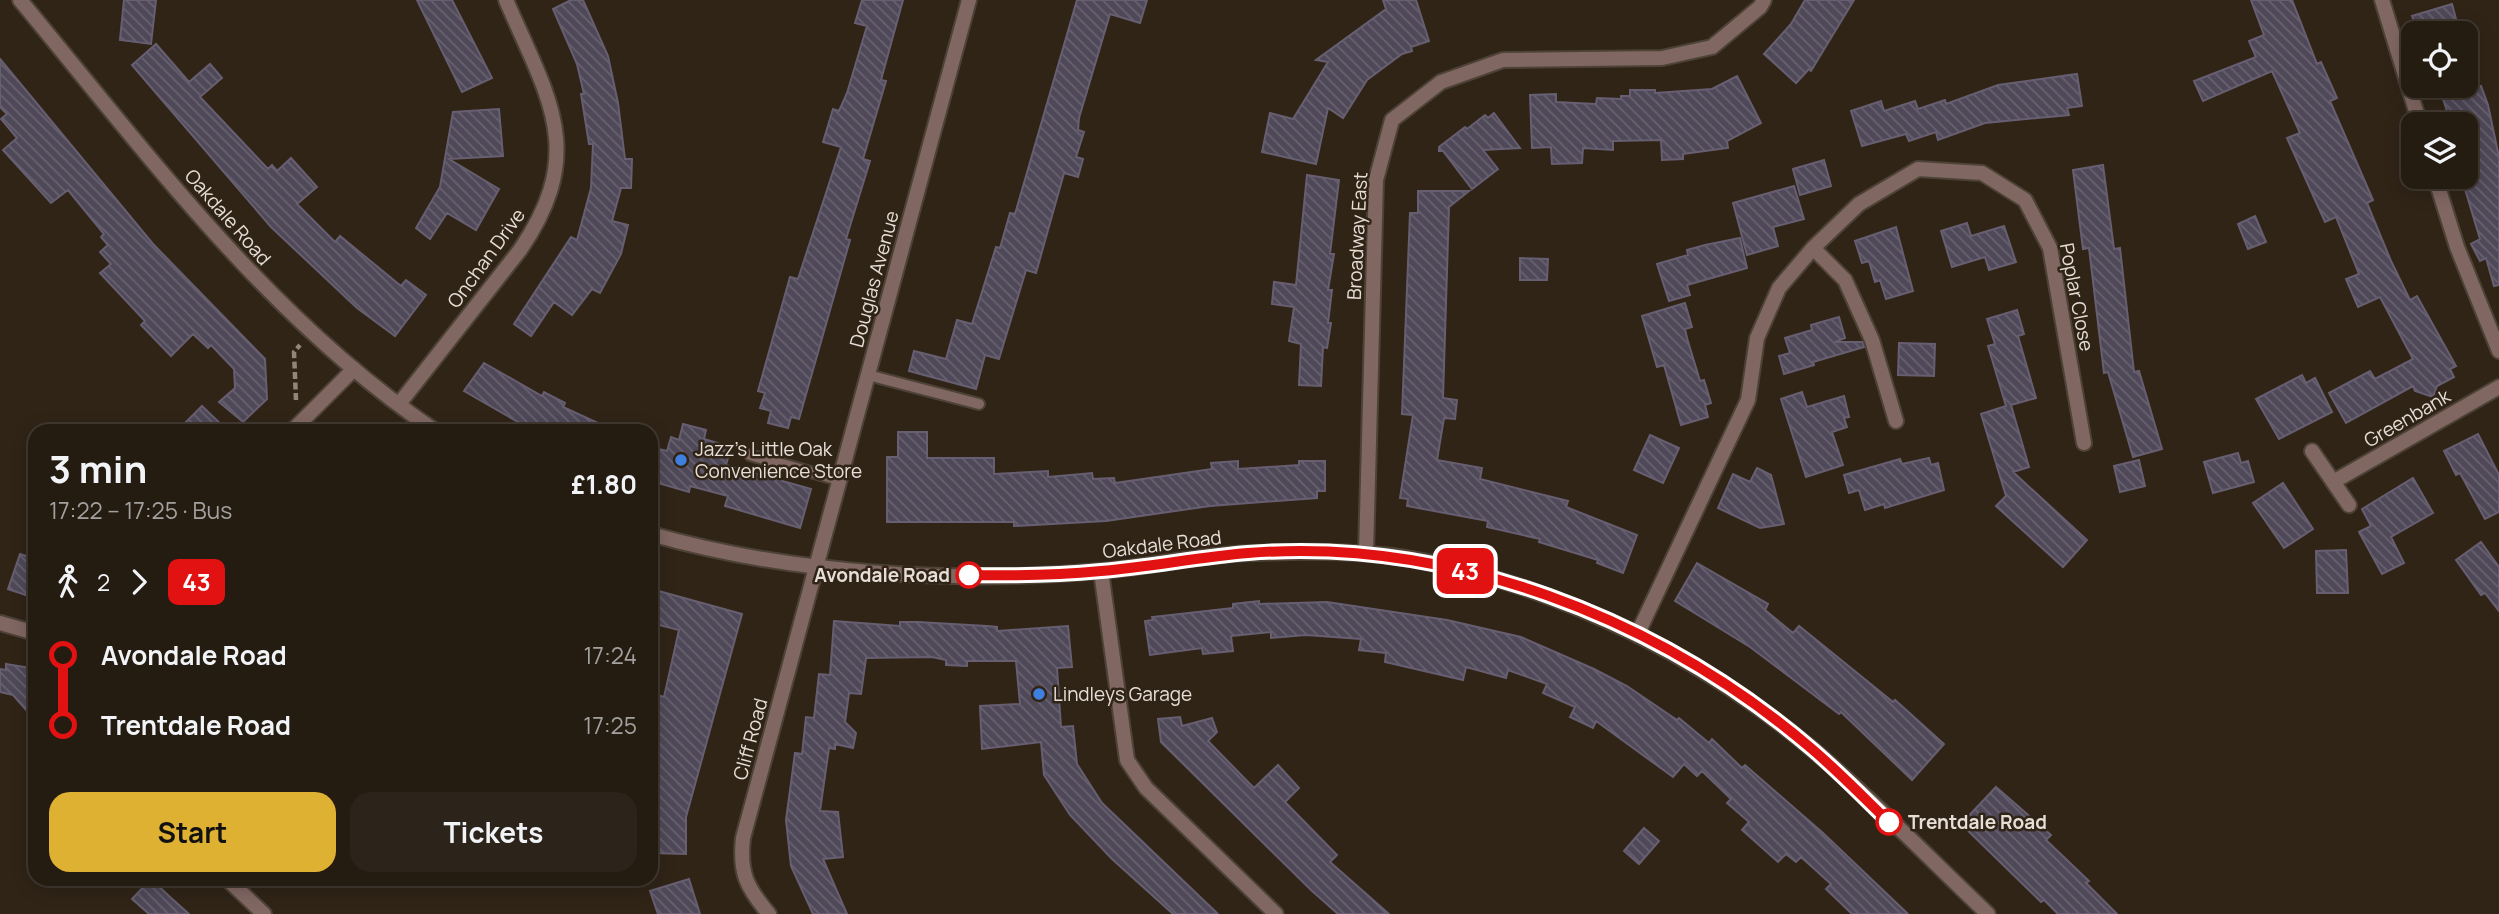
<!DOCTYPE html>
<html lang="en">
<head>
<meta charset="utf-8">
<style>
	body { margin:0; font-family:Manrope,sans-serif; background:#2c241a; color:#f1f3f6; height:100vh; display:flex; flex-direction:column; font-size:26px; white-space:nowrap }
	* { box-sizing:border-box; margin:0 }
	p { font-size:23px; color:#a3a19f }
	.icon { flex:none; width:38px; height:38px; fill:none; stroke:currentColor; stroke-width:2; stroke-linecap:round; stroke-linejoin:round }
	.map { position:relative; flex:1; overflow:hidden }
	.panel { position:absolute; left:28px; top:424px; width:630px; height:462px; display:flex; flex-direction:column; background:#241b11; border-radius:21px; box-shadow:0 4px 18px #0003,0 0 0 2px #413931 }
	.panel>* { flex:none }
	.badge { padding:0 14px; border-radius:10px; font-size:24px; line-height:46px }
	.buttons { position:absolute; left:2401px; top:21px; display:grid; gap:14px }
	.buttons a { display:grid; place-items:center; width:77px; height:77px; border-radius:14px; background:#241b11; box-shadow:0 4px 18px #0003,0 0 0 2px #413931; font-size:35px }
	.map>.badge { position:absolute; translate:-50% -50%; box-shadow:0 0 0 4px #fff }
	.legs { display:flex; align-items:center; gap:10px; height:77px; padding:0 21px; font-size:23px }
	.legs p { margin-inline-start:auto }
	.overview { display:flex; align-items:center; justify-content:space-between; height:119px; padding:0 21px }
	h1 { font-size:38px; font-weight:700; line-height:52px }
	.button { display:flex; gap:14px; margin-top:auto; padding:14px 21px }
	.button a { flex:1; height:80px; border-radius:21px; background:#deb133; color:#111; font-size:28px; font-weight:700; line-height:80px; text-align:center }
	.button a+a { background:#2c241a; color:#f1f3f6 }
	ul { padding:0 21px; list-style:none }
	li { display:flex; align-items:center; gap:24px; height:70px; font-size:26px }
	li i { display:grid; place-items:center; width:10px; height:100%; margin:0 9px; background:currentColor }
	li i::after { content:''; width:18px; height:18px; margin:-9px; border:5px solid; border-radius:50%; background:#241b11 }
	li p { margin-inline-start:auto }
	li:first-child i { background:linear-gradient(#0000 50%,currentColor 0) }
	li:last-child i { background:linear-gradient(currentColor 50%,#0000 0) }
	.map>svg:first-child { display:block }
	.building { fill:url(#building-back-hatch); stroke:#675f71; stroke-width:2 }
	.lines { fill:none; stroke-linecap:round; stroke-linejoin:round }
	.service-casing { stroke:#4d4236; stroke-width:14 }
	.minor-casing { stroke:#4d4236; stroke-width:18 }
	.tertiary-casing { stroke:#4d4236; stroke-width:18 }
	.path { stroke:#90867c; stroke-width:4.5; stroke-dasharray:7 3.5; stroke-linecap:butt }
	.service { stroke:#806762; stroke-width:10 }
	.minor { stroke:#806762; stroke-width:14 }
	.tertiary { stroke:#806762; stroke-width:14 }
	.line-1-casing { stroke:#fff; stroke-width:16 }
	.line-1 { stroke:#e21212; stroke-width:10 }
	.shop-dot { fill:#3f7fe0; stroke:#302417; stroke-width:2.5 }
	.stop-1-dot { fill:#fff; stroke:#e21212; stroke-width:3.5 }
	.labels { text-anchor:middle; stroke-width:5; stroke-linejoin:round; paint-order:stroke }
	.street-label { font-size:19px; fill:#e7dfd7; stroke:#302417 }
	.poi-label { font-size:19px; fill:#e7dfd7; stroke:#302417; text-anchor:start }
	.stop-label { font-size:19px; font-weight:bold; fill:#e7dfd7; stroke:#302417; text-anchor:end }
</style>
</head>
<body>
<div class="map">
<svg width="2499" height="914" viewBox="0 0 2499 914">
	<defs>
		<pattern id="building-back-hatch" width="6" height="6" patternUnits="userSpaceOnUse" patternTransform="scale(1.75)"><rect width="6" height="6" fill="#4f4858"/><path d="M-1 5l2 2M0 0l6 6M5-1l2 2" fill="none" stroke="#68626f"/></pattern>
	</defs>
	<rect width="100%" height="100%" fill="#302417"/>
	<path class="building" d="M124,0H156L151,44L120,40Z
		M417,0H452L492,78L462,92Z
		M571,0H583L608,56L618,103L625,159H632L631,188H621L612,221L628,225L621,254L600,293L592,289L572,315L554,302L531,336L514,324L571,237L577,240L591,188L593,144H589L581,94H584L577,64L553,9Z
		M862,0H903L881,80L886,81L863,159L870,161L846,239L850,240L799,419L791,417L788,428L768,423L771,411L760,408L765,393L758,391L790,277L798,279L841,147L823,142L833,109L839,111L847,93L867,26L855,23Z
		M1077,0H1147L1140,23L1110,14L1079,118L1078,130L1084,132L1076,157L1083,159L1078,177L1064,173L1036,273L1026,270L999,359L985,355L976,389L909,371L914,351L946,359L957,320L972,324L996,247L1000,248L1010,213L1015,214Z
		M1383,0H1416L1429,41L1411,47L1412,51L1402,54L1367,80L1343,118L1328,108L1316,164L1262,152L1270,113L1293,119L1328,62L1316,60L1386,9Z
		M1805,0H1854L1811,71L1809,69L1796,83L1764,54L1791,24Z
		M2251,0H2292L2317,64L2321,62L2337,98L2330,101L2373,200L2367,203L2391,261L2410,300L2417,296L2456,366L2450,369L2454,377L2437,386L2433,397L2415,391L2413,386L2346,423L2329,393L2370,371L2375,379L2413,359L2380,297L2358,307L2346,279L2359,274L2336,217L2325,222L2287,138L2300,133L2272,71L2203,101L2194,81L2256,57L2249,41L2264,35Z
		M2452,4L2459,30L2418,33L2412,16Z
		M156,44L189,82L210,64L222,78L200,97L268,169L272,165L277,171L291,158L317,187L297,204L335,242L340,236L401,286L406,280L426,295L395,336L357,308L271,227L132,65Z
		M0,59L153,244L265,359L267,399L243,422L219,402L235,388L234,369L211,345L208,348L193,334L171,356L141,325L145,321L100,273L111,264L100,252L108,245L101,237L104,234L68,190L51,203L3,150L17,138L1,119L7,114L0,107Z
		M2077,74L2082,106L2067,108L2069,115L1985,123L1938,140L1936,132L1909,141L1906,134L1862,146L1851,111L1881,101L1884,111L1915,101L1918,109L1945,100L1946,104L1998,85Z
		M1737,76L1761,123L1727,141L1728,148L1683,154V159L1662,160L1661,140L1613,141V150L1583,148L1582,163L1552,164L1551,147L1532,148L1530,95L1556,94V102L1596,104L1597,98L1621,99V96H1630V90H1655V93L1712,89Z
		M2439,86H2481L2488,105L2499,157V285L2494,286L2486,258L2480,261L2471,244L2480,239L2465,189L2471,188L2466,169V124H2451Z
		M499,109L503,156L449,159L499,189L476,230L447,213L430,239L416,228L440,187L453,112Z
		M1494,113L1520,148L1483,150L1498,169L1472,189L1443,151H1439V147L1465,127L1467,129L1485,115L1488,118Z
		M1824,160L1831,186L1800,195L1793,169Z
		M2103,165L2114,249L2120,248L2134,372L2139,371L2162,449L2133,457L2108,372L2104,373L2089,248L2083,249L2073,170Z
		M1307,175L1339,180L1330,254H1334L1328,290H1332L1328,323H1331L1327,348L1323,347L1321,386L1299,385L1301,344L1289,341L1294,307L1272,304L1274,282L1296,285Z
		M1794,186L1804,219L1773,227L1778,246L1747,255L1733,203Z
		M1418,191H1469L1449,207L1443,398L1457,400L1455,419L1444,418L1437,460L1482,468L1480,479L1568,501L1566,507L1637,535L1623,573L1597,563L1598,560L1539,542L1540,539L1487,527L1488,521L1407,506L1408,499L1400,498L1413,415L1402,414L1410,213H1418Z
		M2255,216L2266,242L2248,249L2238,224Z
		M1967,223L1971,236L2004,226L2016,262L1989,270L1985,257L1952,267L1941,231Z
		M1896,227L1913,291L1886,299L1880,280L1875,282L1869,261L1862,263L1855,241Z
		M1740,238L1747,268L1687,285L1690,295L1669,301L1657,264L1688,255L1687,250L1705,245Z
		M1520,258L1548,259L1547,280H1520Z
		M1685,303L1692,327L1685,329L1687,338L1700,381L1704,380L1711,403L1705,405L1708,417L1681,425L1664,365L1657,367L1642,316Z
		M2017,310L2024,334L2018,336L2036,398L2011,405L2029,467L2013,472L2087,540L2063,567L1996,506L2006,496L1981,414L2006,406L1988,346L1995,344L1987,319Z
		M1839,317L1845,338L1835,342H1863L1864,347L1813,362L1814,365L1784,374L1779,356L1790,353L1785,338L1812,330L1811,325Z
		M1899,343L1935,344L1934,376L1898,375Z
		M484,363L542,396L544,392L565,403L563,407L613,430H532L464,391Z
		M2302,375L2306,383L2315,378L2332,412L2279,439L2256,399Z
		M1802,392L1807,407L1844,396L1849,417L1844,418L1847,427L1832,432L1843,465L1806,477L1781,399Z
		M202,406L227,430H178Z
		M683,424L706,430L704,439L731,447L726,465L811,489L800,528L725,506L728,496L690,486L689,492L651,481V447L667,451L671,437L679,440Z
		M898,432H927V458H994V474L1048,471V477L1092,473L1093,479L1114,478L1115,483L1212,469L1211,463L1238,461V469L1299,465V461H1325V491H1317V498L1210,506L1106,521L1014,526V522H887V457H898Z
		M2478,434L2499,475V512L2485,519L2460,473L2456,475L2444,451Z
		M1650,435L1679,448L1663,483L1634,470Z
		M2238,453L2241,463L2248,461L2254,482L2213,493L2204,462Z
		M1929,458L1931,465L1938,463L1944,490L1885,508L1884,504L1865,510L1859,490L1849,493L1844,475L1900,459L1902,464Z
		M2139,460L2145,486L2120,492L2114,466Z
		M1757,468L1771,475L1784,524L1760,528L1718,508L1733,474L1750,482Z
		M2413,478L2433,513L2391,537L2404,563L2382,574L2359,532L2371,526L2362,509Z
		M2283,483L2313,529L2284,548L2253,503Z
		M2481,542L2499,567V611L2485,593L2481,595L2456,560Z
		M2346,550L2348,593H2317L2316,551Z
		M20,554L35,559V598L8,589Z
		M1697,563L1768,604L1765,610L1793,633L1799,626L1893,702L1895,700L1944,744L1912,780L1841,712L1839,714L1750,647L1675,601Z
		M655,590L742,614L686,817V854L651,853V693L664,697L679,630L651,623Z
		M1259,601V604L1327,602L1447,620L1521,637L1594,669L1627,686L1677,720L1679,718L1709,743L1712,739L1742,768L1745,765L1823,833L1908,914H1852L1826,889L1831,884L1801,857L1796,862L1786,854L1778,862L1742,830L1749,822L1727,803L1731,799L1702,771L1697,776L1684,764L1673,777L1596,721L1593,728L1570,717L1575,707L1543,693L1547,684L1508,670L1506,678L1466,667L1463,680L1385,662L1386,653L1359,650L1361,639L1306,635L1271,638V632L1231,636L1233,651L1203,654L1202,648L1150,655L1145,621L1153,620L1152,617L1233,608V604Z
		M834,621L900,626V622H918L987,626L997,627V631L1068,626L1072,667L1057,668L1061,727L1073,726L1077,764L1102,803L1218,914H1173L1112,859L1070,815L1044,775L1041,742L982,749L980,706L1020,704L1016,661H967V666L946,665V660L932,657L866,658L861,694L849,693L845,722L856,733L853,748L835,744V749L829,748L820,811L838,812L843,857L823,859L847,914H813L791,866L786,820L795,753L802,754L806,717L814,718L819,674L830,675Z
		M6,664L30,668L35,675V720L13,695L0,692V669L6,670Z
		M1180,717L1182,726L1212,718L1217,732L1208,741L1254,788L1278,765L1299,788L1285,802L1337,855L1330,862L1389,914H1338L1311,890L1161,742L1158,719Z
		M1996,787L2051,835L2046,840L2089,881L2086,883L2117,914H2058L2044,900L2041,902L1961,824Z
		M1644,828L1659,841L1639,864L1624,851Z
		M151,879L170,897L189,914H149L132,899Z
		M689,879L700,914H658L650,891Z"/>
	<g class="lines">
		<g class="service-casing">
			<path id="service" d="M868,375L979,404
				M750,455L839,480"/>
		</g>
		<g class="minor-casing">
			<path id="minor" d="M2382,0L2420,124
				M2435,177L2457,247L2499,351
				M1813,248L1845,280L1872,340L1896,421
				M399,404L520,250C588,151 548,98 506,0
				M293,430L354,369
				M2312,451L2349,505
				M2333,482L2499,387
				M1366,553L1376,180L1392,120L1441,82L1503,60L1662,58L1712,47L1760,7L1764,0
				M1101,571L1127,760L1146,788L1276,914
				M0,623L35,633
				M1637,635L1748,400L1757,338L1779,288L1813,248L1859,204L1918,169L1982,173L2025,200L2050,248L2084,443
				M226,878L264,914
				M769,914C747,888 739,873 743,838L969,0"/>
		</g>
		<g class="tertiary-casing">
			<path id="tertiary" d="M20,0C147,153 268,318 434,430
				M651,534C790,574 956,584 1100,571C1151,567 1202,554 1253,553C1310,551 1371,550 1428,562C1568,591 1702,657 1812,749C1873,800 1930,859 1988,914"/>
		</g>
		<path class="path" d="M296,400L294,352L300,345
			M338,430L395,426"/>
		<use href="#service" class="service"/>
		<use href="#minor" class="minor"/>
		<use href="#tertiary" class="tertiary"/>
	</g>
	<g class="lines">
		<g class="line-1-casing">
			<path id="line-1" d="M969,575C1013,576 1057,575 1101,571C1150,567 1199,557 1248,553C1451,537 1659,618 1812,749C1839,772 1864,798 1889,822"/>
		</g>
		<use href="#line-1" class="line-1"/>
	</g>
	<g class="shop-dot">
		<circle cx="681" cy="460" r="7"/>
		<circle cx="1039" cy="694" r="7"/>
	</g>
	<g class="stop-1-dot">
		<circle cx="969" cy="575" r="12"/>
		<circle cx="1889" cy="822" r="12"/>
	</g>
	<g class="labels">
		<g class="street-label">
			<text transform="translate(228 217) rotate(49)" y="7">Oakdale Road</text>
			<text transform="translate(1357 236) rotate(-87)" y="7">Broadway East</text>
			<text transform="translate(486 258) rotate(-54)" y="7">Onchan Drive</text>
			<text transform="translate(874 279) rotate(-75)" y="7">Douglas Avenue</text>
			<text transform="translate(2077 297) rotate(79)" y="7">Poplar Close</text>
			<text transform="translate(2407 418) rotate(-30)" y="7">Greenbank</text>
			<text transform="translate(1162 544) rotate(-7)" y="7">Oakdale Road</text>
			<text transform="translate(750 739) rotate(-75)" y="7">Cliff Road</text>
		</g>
		<g class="poi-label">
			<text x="695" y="456">Jazz's Little Oak<tspan x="695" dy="22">Convenience Store</tspan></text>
			<text x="1053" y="701">Lindleys Garage</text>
		</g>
		<g class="stop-label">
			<text x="950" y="582">Avondale Road</text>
			<text x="1908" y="829" text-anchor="start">Trentdale Road</text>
		</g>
	</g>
</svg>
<div class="buttons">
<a><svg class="icon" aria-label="locate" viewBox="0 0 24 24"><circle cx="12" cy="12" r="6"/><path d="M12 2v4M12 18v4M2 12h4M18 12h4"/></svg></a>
<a><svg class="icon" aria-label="layers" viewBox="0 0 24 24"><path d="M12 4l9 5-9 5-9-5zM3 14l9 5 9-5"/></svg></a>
</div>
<b class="badge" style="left:1465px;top:571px;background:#e21212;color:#fff">43</b>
<section class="panel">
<div class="overview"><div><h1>3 min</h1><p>17:22 – 17:25 · Bus</p></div><b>£1.80</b></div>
<div class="legs"><svg class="icon" aria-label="walk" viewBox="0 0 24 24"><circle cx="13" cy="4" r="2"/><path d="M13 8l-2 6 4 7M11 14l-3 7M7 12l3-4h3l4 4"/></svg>2<svg class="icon" aria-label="forward" viewBox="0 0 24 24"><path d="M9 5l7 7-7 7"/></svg><b class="badge" style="background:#e21212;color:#fff">43</b></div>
<ul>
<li><i style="color:#e21212"></i><b>Avondale Road</b><p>17:24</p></li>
<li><i style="color:#e21212"></i><b>Trentdale Road</b><p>17:25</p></li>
</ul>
<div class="button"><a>Start</a><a>Tickets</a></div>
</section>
</div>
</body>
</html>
